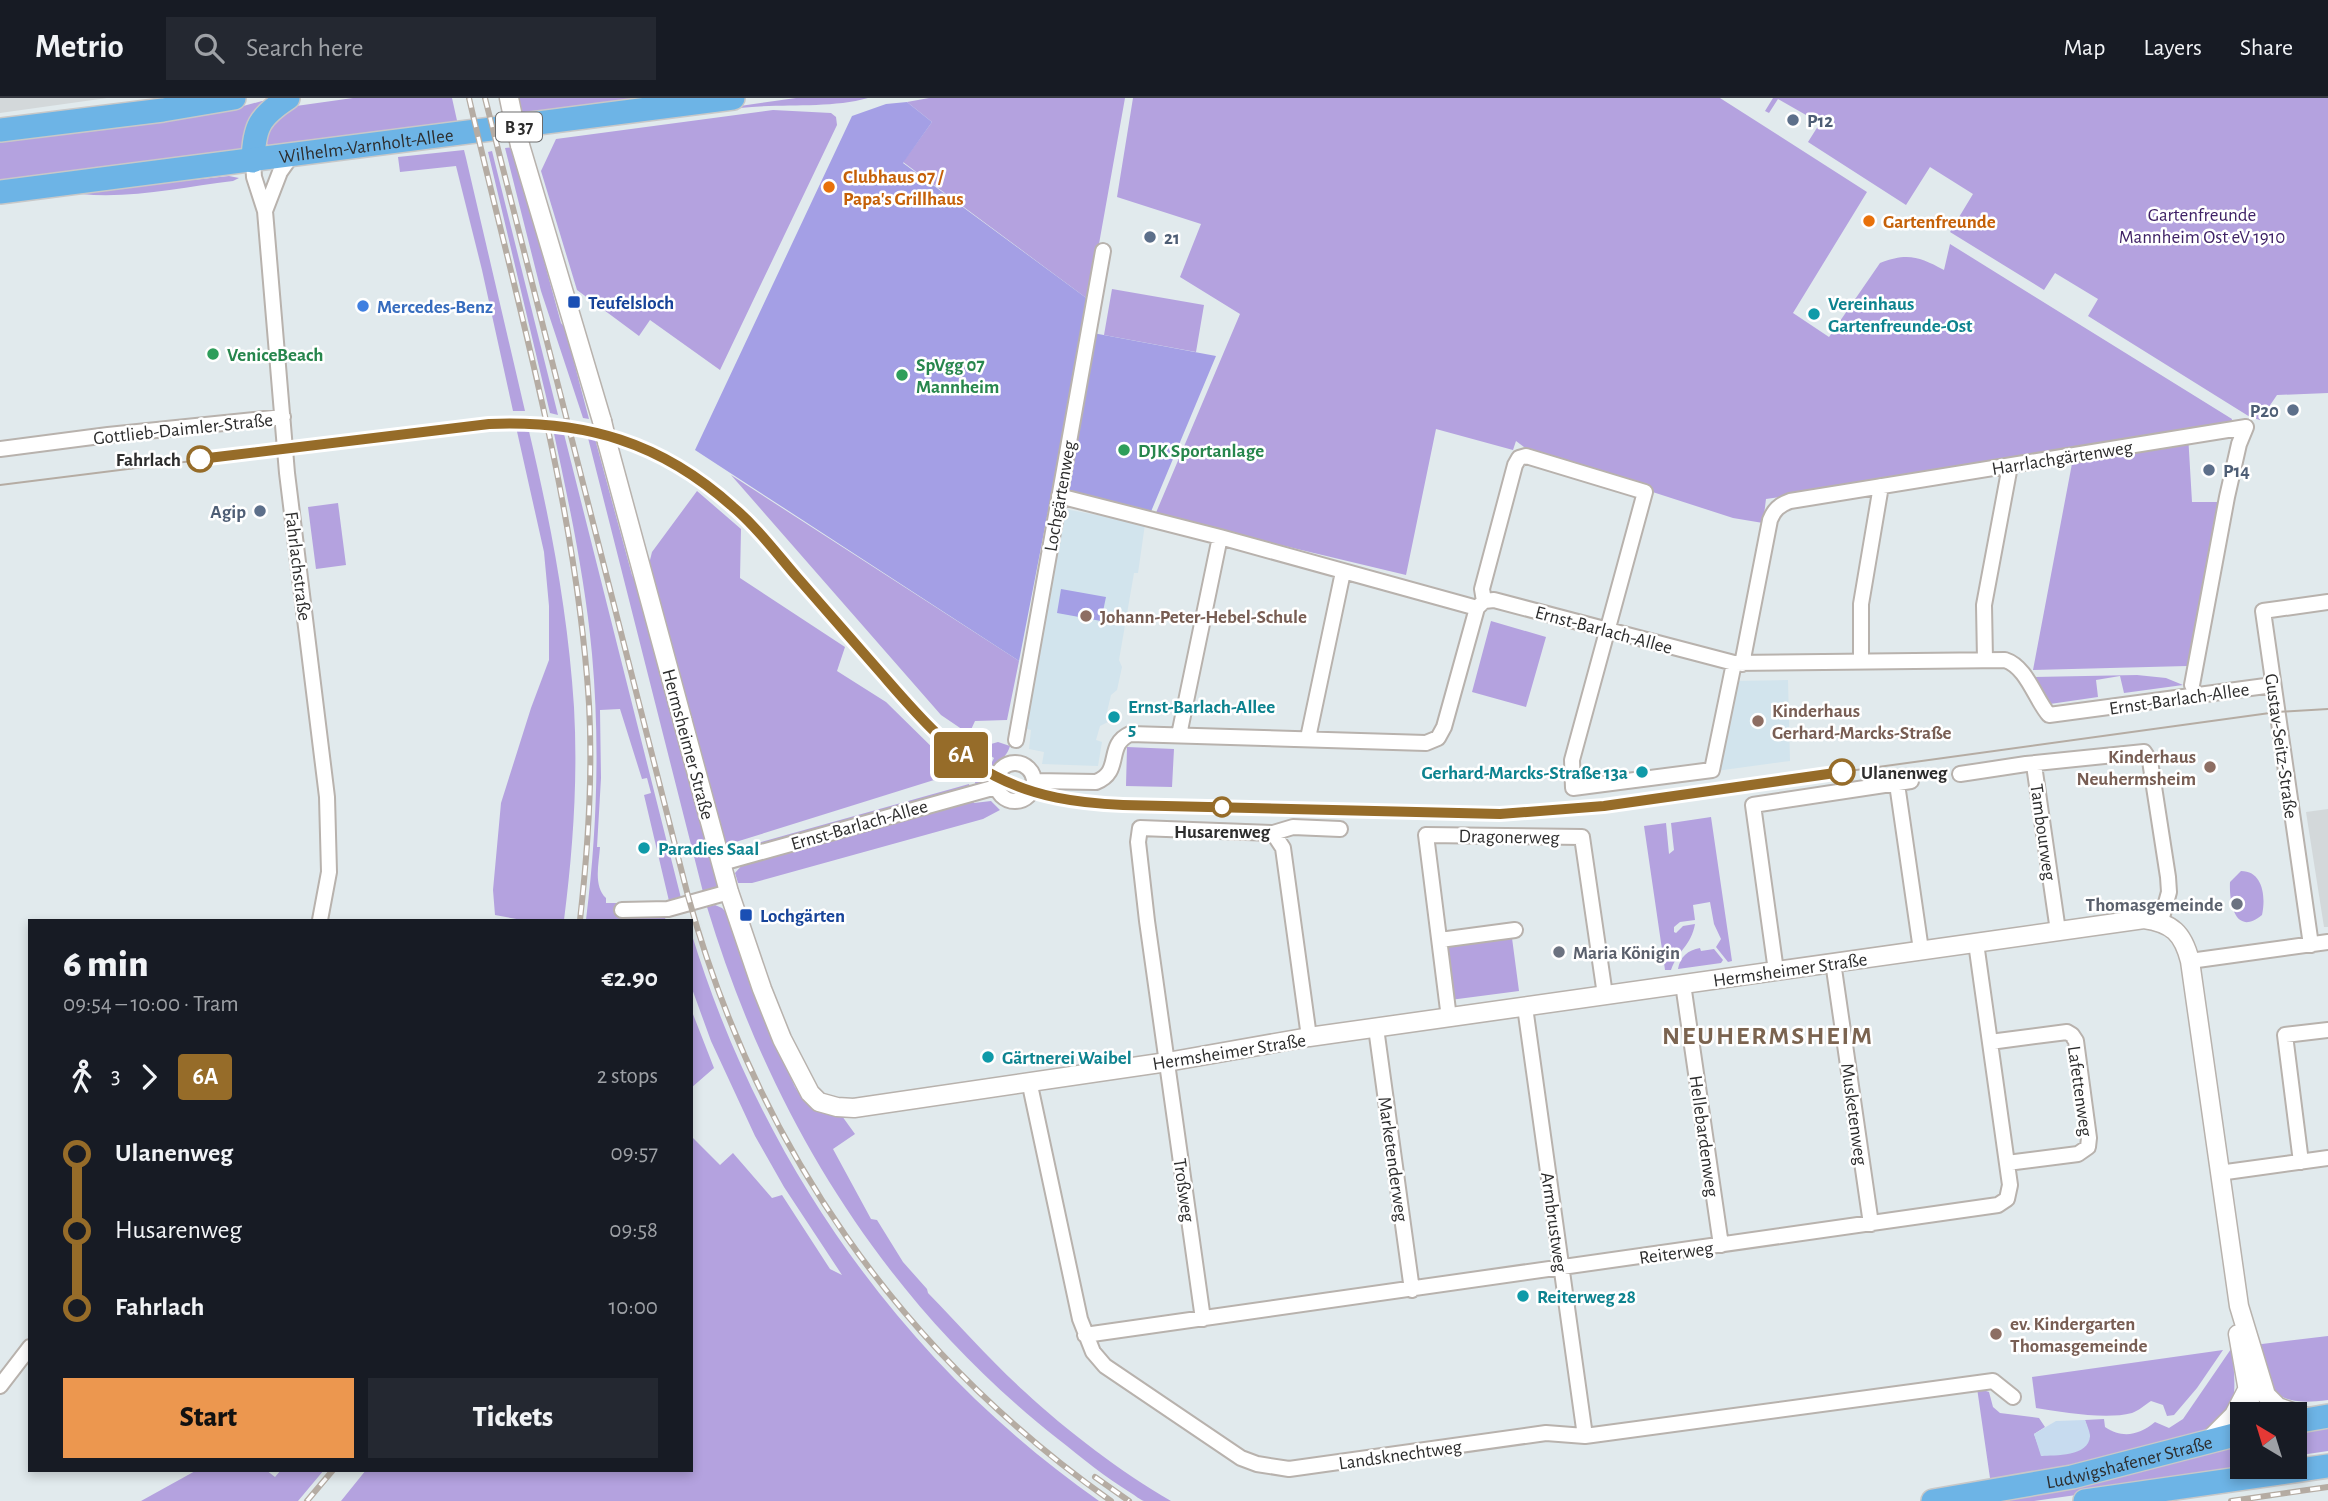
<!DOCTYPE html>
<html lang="en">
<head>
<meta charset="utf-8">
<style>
	body { margin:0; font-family:"Alegreya Sans",sans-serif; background:#242831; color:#f1f3f6; height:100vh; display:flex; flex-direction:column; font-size:26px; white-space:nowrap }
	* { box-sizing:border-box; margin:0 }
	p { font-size:23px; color:#9ea1a6 }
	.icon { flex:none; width:38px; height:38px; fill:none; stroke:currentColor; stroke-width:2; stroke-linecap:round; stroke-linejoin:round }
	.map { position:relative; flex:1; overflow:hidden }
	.details { position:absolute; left:28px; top:821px; width:665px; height:553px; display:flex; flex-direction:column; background:#171b24; border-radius:0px; box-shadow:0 4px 10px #0003 }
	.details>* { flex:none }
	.badge { padding:0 14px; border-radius:5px; font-size:24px; line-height:46px }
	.needle { width:46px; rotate:322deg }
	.controls { position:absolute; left:2230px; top:1304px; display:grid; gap:14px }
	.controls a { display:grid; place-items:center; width:77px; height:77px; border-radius:0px; background:#171b24; box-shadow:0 4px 10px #0003; font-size:35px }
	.map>.badge { position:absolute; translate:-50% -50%; box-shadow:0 0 0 4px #fff }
	.legs { display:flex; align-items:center; gap:10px; height:77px; padding:0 35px; font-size:23px }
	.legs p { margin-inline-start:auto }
	.headline { display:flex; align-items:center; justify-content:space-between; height:119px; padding:0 35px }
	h1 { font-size:38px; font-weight:800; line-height:52px }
	.primary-button { display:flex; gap:14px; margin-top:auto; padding:14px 35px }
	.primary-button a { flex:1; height:80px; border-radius:0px; background:#ec974f; color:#111; font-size:28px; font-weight:800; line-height:80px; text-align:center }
	.primary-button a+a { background:#242831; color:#f1f3f6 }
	ul { padding:0 35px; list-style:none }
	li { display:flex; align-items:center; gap:24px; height:77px; font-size:26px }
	li i { display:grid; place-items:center; width:10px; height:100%; margin:0 9px; background:currentColor }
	li i::after { content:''; width:18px; height:18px; margin:-9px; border:5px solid; border-radius:50%; background:#171b24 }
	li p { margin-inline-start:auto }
	li:first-child i { background:linear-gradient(#0000 50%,currentColor 0) }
	li:last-child i { background:linear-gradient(currentColor 50%,#0000 0) }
	header { display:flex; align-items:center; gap:42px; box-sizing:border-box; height:98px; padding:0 35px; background:#171b24; border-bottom:2px solid #363941 }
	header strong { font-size:33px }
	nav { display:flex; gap:38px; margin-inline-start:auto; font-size:24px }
	.search { width:490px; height:63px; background:#242831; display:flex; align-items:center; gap:18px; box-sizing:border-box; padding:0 24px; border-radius:0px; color:#9ea1a6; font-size:26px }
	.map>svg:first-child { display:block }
	.education { fill:#d2e4ed }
	.green { fill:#b4a2df }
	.sand { fill:#c7dbef }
	.pitch { fill:#a49fe5 }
	.plaza { fill:#d3d8da }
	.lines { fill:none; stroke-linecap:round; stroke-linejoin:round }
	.minor-casing { stroke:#b8b2ad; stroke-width:18 }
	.tertiary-casing { stroke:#b8b2ad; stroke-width:21 }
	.primary-casing { stroke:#c8c8c8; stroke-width:26 }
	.minor { stroke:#fff; stroke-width:14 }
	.tertiary { stroke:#fff; stroke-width:18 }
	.primary { stroke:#6db4e6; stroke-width:23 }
	.tram { stroke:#b5aca3; stroke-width:2 }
	.rail-casing { stroke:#b5aca3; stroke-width:6 }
	.rail { stroke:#fff; stroke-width:3.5; stroke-dasharray:10; stroke-linecap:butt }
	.tertiary-bridge-casing { stroke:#b8b2ad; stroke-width:21; stroke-linecap:butt }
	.tertiary-bridge { stroke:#fff; stroke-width:18 }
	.line-1-casing { stroke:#fff; stroke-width:16 }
	.line-1 { stroke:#966c29; stroke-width:10 }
	.service-dot { fill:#5c6f8a; stroke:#fff; stroke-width:2.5 }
	.food-dot { fill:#e8710a; stroke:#fff; stroke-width:2.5 }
	.transit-dot { fill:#1a4fb4; stroke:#fff; stroke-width:2.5 }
	.shop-dot { fill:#3f7fe0; stroke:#fff; stroke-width:2.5 }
	.culture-dot { fill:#0f9aa8; stroke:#fff; stroke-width:2.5 }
	.leisure-dot { fill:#2e9e5b; stroke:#fff; stroke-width:2.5 }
	.stop-1-dot { fill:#fff; stroke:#966c29; stroke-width:3.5 }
	.education-dot { fill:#8d6e63; stroke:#fff; stroke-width:2.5 }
	.worship-dot { fill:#6b7280; stroke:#fff; stroke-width:2.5 }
	.labels { text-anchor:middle; stroke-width:5; stroke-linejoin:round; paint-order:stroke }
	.shield { fill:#fff; stroke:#6c6c6c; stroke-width:2 }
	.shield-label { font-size:18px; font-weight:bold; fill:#2d2d2d }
	.service-label { font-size:19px; font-weight:bold; fill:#4e5e75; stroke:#fff; text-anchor:start }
	.street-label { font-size:19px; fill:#2d2d2d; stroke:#fff }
	.food-label { font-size:19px; font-weight:bold; fill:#c56008; stroke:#fff; text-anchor:start }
	.park-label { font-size:19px; fill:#3f2166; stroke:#fff }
	.transit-label { font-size:19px; font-weight:bold; fill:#164399; stroke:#fff; text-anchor:start }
	.culture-label { font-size:19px; font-weight:bold; fill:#0d838f; stroke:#fff; text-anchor:start }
	.shop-label { font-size:19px; font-weight:bold; fill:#366cbe; stroke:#fff; text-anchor:start }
	.leisure-label { font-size:19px; font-weight:bold; fill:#27864d; stroke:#fff; text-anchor:start }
	.stop-label { font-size:19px; font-weight:bold; fill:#2d2d2d; stroke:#fff; text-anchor:end }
	.education-label { font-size:19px; font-weight:bold; fill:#785e54; stroke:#fff; text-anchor:start }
	.worship-label { font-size:19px; font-weight:bold; fill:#5b616d; stroke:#fff; text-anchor:end }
	.district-label { font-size:26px; font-weight:bold; letter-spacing:2px; fill:#7b6450; stroke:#fff }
</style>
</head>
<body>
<header>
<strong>Metrio</strong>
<div class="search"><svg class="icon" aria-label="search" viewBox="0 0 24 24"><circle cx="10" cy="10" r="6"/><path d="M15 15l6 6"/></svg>Search here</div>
<nav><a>Map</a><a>Layers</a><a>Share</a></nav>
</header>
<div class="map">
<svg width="2328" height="1403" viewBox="0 0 2328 1403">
	<rect width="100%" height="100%" fill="#e1eaed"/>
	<path class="education" d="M1065,411L1145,426L1138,475H1134L1119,562L1122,569L1117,592L1111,597L1107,614L1110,623L1100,628L1096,642L1102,644L1098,668L1042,666L1044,654L1029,651L1031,632L1024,630Z
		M1788,582L1790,663L1716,673L1734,583Z"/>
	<path class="green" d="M353,0H452L458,27L270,48L263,44L265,30L296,8Z
		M517,0H667L522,19Z
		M796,0H868C829,11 782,5 740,10V8Z
		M929,0H1125L1089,202L903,64L932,24L907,4Z
		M1133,0H1720L1867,94L1793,215L1829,239L1880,165C1908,154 1920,159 1944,172L1950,146L2232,321L2231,328L2188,336L2192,404H2220L2187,568L2033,572L2074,355L1766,401L1763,425L1733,420L1532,355L1516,343L1513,352L1436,331L1406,477L1155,417L1240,216L1180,179L1201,126L1117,99Z
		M1773,0H2328V295L2277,297L2260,322L2250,319L2088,218L2098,201L2055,175L2044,192L1950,134L1973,96L1930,69L1906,107L1808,44L1820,25L1778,1L1769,15L1765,13Z
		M262,3H266L244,53L0,85V42L236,10Z
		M773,12L831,15L836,19L837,27L720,272L650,222L639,238L577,192L541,73L556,41Z
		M513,49L561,225L565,230L589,321L583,320L541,193L505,50Z
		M464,52L466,60L525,313H513L482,172L456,68L400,74L398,59Z
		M492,53L558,317L550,315L488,54Z
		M229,78L239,80L233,83C183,89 131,101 81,96V94Z
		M1112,191L1204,207L1196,254L1104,237Z
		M516,329H528C550,421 568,514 574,609C578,680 573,752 564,822H522L495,817L493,792L501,705L531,610L549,562V508L544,454Z
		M553,331L563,332L681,800L669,803L644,697L651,695L647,680L642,681L620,611L600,612L601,680L597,749H600C599,765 593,788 606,800V805H620L621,820H665L666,822H586C597,734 600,645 592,556C585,480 569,405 553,331Z
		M587,336L594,337L632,477L639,490L719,784L716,791L703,794Z
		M731,377L1019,563L1007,622L975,623L969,636L941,617Z
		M697,393L741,431L740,480L845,549L837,573L886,604L941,658L950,677L726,747L649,466L652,454Z
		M338,405L346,467L316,471L308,409Z
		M1491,523L1546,539L1526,609L1472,594Z
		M2137,577L2166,580L2183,587L2124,595L2120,578L2096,582L2098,599L2050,606L2034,579Z
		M998,644L1010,648C1007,658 1002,660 996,667C988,676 988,684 976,688L975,684L981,682L984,677L975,671L992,664L994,660L985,654L991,646Z
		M1127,649L1174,651L1172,689L1126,688Z
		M969,686L970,690L744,753L743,749Z
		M972,700L974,705L991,703L1000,712L983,721L752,785H738L735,775L743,766Z
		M1711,719L1732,863L1728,864L1716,849L1721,841L1714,826L1710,804L1693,807L1695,822L1680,824L1674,829V834L1676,835L1683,828L1695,826C1691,848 1678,852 1671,872H1665L1644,728L1666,725L1669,756L1674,752L1671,725Z
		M2241,773C2263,773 2266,799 2262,817C2235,839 2229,805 2230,784Z
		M715,807L722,810L727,815L753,894L795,989L802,1000L815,1010L842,1018L855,1036L833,1051L871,1121L877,1122L903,1164L927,1191L928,1195C960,1228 991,1263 1025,1294C1066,1332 1122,1375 1171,1403C1163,1403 1152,1403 1144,1403C1140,1402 1135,1397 1131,1395C1105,1379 1082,1360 1058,1341C884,1204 771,1020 707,809Z
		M691,834C761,1063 902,1265 1099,1403H341L366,1372H691V1038L720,1067L733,1055L772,1100L782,1097L830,1171L842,1177L784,1089L755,1038L711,943L691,888Z
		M1512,840L1519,893L1450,902L1444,849Z
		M1700,850L1701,853L1714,851L1723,862L1721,865L1678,871C1680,859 1688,852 1700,850Z
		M691,911L714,970L691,990Z
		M2328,1238V1302C2273,1309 2270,1294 2254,1247Z
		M2231,1251L2233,1252C2234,1297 2243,1313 2198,1337L1991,1387L1977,1290L1989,1294L1993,1309L2000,1315L2039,1320L2045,1329L2034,1336L2042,1358L2090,1339L2085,1322L2104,1321L2105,1329C2123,1341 2139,1337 2155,1324L2169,1330L2183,1321Z
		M2223,1252L2197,1290L2174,1317L2167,1318L2163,1307L2151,1303C2145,1307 2138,1313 2132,1315C2105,1322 2063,1314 2036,1310L2032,1279Z
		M2328,1325V1353L2294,1358V1331Z
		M2242,1343V1368L2273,1369L2034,1403H1986Z
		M197,1372H266L275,1379L281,1372H324L298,1403H141Z"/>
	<path class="sand" d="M2085,1322C2087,1327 2090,1334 2090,1338C2089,1359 2055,1357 2041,1358L2034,1336L2056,1323Z"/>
	<path class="pitch" d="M907,4L932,24L903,65L1089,202L1019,563L695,352L852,18L886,6Z
		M1093,235L1216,258L1150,416L1073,396L1066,386Z
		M1061,491L1106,499L1101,523L1057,515Z"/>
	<path class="plaza" d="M0,0H107L0,15Z
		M2328,711V829H2324L2306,714Z"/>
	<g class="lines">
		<g class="minor-casing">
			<path id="minor" d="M253,63L254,79L265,113L287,375L327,699L329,774L320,822
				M265,113L280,74L292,57
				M0,351L108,337L283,319
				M1059,398L1220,439L1477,510
				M1484,503L1482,491L1515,367L1519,360L1526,358L1645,394L1572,662L1573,690L1712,672L1734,565
				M1985,562L1984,507L2010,368
				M1861,563V506L1881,388
				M1742,566L1770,422C1774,412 1779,407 1790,403L2246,329
				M2192,587L2227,399L2239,346L2246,329
				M1179,637L1220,439
				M1308,640L1343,474
				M1016,642L1103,153
				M996 684a19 19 0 1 1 38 0a19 19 0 1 1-38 0Z
				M2034,667L2058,833
				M1960,676L2026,666L2144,654L2150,663L2168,779L2169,794L2161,823
				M1034,683L1096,684C1123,674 1105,647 1130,636L1426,645L1438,640L1444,629L1477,510L1484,503L1494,502L1734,565L2005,562C2027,569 2035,601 2049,617L2273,587
				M1897,686L1921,852
				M1273,735L1283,750L1309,939
				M1582,739L1605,897
				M722,765L996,689
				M622,812L668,811L729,794
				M1440,842L1515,832
				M2311,847L2263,513L2328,504
				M2190,863L2328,844
				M1833,864L1871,1126
				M1776,873L1753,707L1911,683
				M1683,886L1721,1147
				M1525,909L1585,1338
				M1449,920L1426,737L1582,739
				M1376,930L1412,1192
				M1990,944L2067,934L2072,937L2076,943L2089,1040L2088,1049L2078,1056L2007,1065
				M1032,983L1031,992L1080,1221L1093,1254L1105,1268L1241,1360L1257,1366L1289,1371L1546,1335L1585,1338L1993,1283L2013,1299
				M2301,1064L2285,937L2328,932
				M2219,1075L2328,1060
				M1203,1221L1147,823L1138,744L1140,730L1273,735L1293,729L1340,731
				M1085,1237L1998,1107L2007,1101L2010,1087L1976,845
				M0,1288L30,1249"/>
		</g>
		<g class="tertiary-casing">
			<path id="tertiary" d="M509,0L513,19
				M520,47L602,323
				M607,344L729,794L762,891L782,941L810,995L819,1004L837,1009L854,1010L1167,964L1309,939L2144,821C2172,825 2183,835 2190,863L2239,1208L2266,1297L2278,1309L2309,1320
				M2238,1236L2252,1316
				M2207,1344L2234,1317L2247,1292"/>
		</g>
		<g class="primary-casing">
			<g id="primary">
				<path d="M0,32L163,12L234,0"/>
				<path d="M253,63C254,29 259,19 288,0"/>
				<path id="s1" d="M0,94L733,0"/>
				<path d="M2294,1324L2328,1318"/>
				<path id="s2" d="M1933,1403L2072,1379L2242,1335"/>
				<path d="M2085,1403L2328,1368"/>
			</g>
		</g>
		<use href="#minor" class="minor"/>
		<use href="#tertiary" class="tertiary"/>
		<use href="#primary" class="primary"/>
		<path class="tram" d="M0,387L489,326C561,323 630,336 692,376C728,400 755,431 783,463C814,498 844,533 874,567C943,646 987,693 1096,706L1441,716L1559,713L2277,614L2328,611"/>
		<g class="rail-casing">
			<path id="rail" d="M469,0C515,199 576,402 589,606C593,678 588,751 580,822
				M485,0L688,798C757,1048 899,1253 1111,1403
				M1095,1379L1129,1403
				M307,1403L333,1372
				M2231,1403L2328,1389"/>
		</g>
		<use href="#rail" class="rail"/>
		<g class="tertiary-bridge-casing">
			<path id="tertiary-bridge" d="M513,19L520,47
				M602,323L607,344"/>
		</g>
		<use href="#tertiary-bridge" class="tertiary-bridge"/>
	</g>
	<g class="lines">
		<g class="line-1-casing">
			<path id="line-1" d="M200,361L489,326C585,322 661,344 733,409C757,429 777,456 797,479C825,511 853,543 881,575C915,614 948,654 995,678C1035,699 1077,705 1123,707L1500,716L1604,708L1842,674"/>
		</g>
		<use href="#line-1" class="line-1"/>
	</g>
	<g class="service-dot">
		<circle cx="1793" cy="22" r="7"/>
		<circle cx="1150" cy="139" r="7"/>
		<circle cx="2293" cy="312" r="7"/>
		<circle cx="2209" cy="372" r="7"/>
		<circle cx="260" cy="413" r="7"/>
	</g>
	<g class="food-dot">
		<circle cx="829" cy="89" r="7"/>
		<circle cx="1869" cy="123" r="7"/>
	</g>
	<g class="transit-dot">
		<rect x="567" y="197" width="14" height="14" rx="3.5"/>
		<rect x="739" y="810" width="14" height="14" rx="3.5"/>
	</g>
	<circle class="shop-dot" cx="363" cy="208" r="7"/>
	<g class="culture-dot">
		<circle cx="1814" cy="216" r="7"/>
		<circle cx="1114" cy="619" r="7"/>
		<circle cx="1642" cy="674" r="7"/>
		<circle cx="644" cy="750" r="7"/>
		<circle cx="988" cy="959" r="7"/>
		<circle cx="1523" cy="1198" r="7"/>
	</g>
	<g class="leisure-dot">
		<circle cx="213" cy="256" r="7"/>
		<circle cx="902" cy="277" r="7"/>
		<circle cx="1124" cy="352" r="7"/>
	</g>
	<g class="stop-1-dot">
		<circle cx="200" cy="361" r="12"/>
		<circle cx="1842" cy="674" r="12"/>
		<circle cx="1222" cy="709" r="9"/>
	</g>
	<g class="education-dot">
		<circle cx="1086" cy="518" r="7"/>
		<circle cx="1758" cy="623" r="7"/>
		<circle cx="2210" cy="669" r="7"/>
		<circle cx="1996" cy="1236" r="7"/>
	</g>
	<g class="worship-dot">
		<circle cx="2237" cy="806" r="7"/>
		<circle cx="1559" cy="854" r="7"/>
	</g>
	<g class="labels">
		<rect class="shield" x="496" y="14.5" width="46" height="29" rx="5"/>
		<g class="shield-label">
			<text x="519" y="35">B 37</text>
		</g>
		<g class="service-label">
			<text x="1807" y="29">P12</text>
			<text x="1164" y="146">21</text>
			<text x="2279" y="319" text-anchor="end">P20</text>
			<text x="2223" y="379">P14</text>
			<text x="246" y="420" text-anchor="end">Agip</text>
		</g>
		<g class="street-label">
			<text dy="7" stroke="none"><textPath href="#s1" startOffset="369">Wilhelm-Varnholt-Allee</textPath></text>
			<text transform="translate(183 330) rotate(-6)" y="7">Gottlieb-Daimler-Straße</text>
			<text transform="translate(2062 359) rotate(-9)" y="7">Harrlachgärtenweg</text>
			<text transform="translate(1059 398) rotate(-80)" y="7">Lochgärtenweg</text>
			<text transform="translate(299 468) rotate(83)" y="7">Fahrlachstraße</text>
			<text transform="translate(1604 531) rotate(15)" y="7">Ernst-Barlach-Allee</text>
			<text transform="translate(2179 600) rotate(-8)" y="7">Ernst-Barlach-Allee</text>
			<text transform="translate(689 646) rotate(75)" y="7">Hermsheimer Straße</text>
			<text transform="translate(2282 648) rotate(82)" y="7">Gustav-Seitz-Straße</text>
			<text transform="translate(859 726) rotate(-16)" y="7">Ernst-Barlach-Allee</text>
			<text transform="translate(2044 734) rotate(82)" y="7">Tambourweg</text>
			<text transform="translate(1509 738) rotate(1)" y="7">Dragonerweg</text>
			<text transform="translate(1790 871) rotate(-8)" y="7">Hermsheimer Straße</text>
			<text transform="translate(1229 953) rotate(-9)" y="7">Hermsheimer Straße</text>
			<text transform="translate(2081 993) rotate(82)" y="7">Lafettenweg</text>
			<text transform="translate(1855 1016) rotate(82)" y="7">Musketenweg</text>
			<text transform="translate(1705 1038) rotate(82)" y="7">Hellebardenweg</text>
			<text transform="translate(1394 1061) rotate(82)" y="7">Marketenderweg</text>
			<text transform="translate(1185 1092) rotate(82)" y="7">Troßweg</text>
			<text transform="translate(1555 1124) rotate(82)" y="7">Armbrustweg</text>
			<text transform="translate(1676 1154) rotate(-8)" y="7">Reiterweg</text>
			<text transform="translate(1400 1356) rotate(-8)" y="7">Landsknechtweg</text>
			<text dy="7" stroke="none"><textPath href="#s2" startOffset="200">Ludwigshafener Straße</textPath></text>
		</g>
		<g class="food-label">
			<text x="843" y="85">Clubhaus 07 /<tspan x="843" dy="22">Papa's Grillhaus</tspan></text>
			<text x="1883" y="130">Gartenfreunde</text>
		</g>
		<g class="park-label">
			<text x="2202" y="123">Gartenfreunde<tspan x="2202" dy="22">Mannheim Ost eV 1910</tspan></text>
		</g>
		<g class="transit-label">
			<text x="588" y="211">Teufelsloch</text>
			<text x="760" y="824">Lochgärten</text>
		</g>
		<g class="culture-label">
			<text x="1828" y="212">Vereinhaus<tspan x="1828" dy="22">Gartenfreunde-Ost</tspan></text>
			<text x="1128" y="615">Ernst-Barlach-Allee<tspan x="1128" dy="22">5</tspan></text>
			<text x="1628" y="681" text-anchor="end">Gerhard-Marcks-Straße 13a</text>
			<text x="658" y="757">Paradies Saal</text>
			<text x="1002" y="966">Gärtnerei Waibel</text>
			<text x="1537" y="1205">Reiterweg 28</text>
		</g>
		<g class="shop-label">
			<text x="377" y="215">Mercedes-Benz</text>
		</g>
		<g class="leisure-label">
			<text x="227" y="263">VeniceBeach</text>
			<text x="916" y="273">SpVgg 07<tspan x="916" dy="22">Mannheim</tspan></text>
			<text x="1138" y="359">DJK Sportanlage</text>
		</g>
		<g class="stop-label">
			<text x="181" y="368">Fahrlach</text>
			<text x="1861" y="681" text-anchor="start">Ulanenweg</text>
			<text x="1222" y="740" text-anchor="middle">Husarenweg</text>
		</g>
		<g class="education-label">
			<text x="1100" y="525">Johann-Peter-Hebel-Schule</text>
			<text x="1772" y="619">Kinderhaus<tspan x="1772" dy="22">Gerhard-Marcks-Straße</tspan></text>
			<text x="2196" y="665" text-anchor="end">Kinderhaus<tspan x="2196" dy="22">Neuhermsheim</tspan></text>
			<text x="2010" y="1232">ev. Kindergarten<tspan x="2010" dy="22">Thomasgemeinde</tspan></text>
		</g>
		<g class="worship-label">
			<text x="2223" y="813">Thomasgemeinde</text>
			<text x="1573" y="861" text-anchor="start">Maria Königin</text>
		</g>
		<g class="district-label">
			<text x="1768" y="946">NEUHERMSHEIM</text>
		</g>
	</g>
</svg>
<div class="controls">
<a><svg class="needle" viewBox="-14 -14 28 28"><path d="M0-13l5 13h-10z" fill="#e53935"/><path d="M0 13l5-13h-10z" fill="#9ea1a6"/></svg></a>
</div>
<b class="badge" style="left:961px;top:657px;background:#966c29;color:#fff">6A</b>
<section class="details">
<div class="headline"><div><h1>6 min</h1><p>09:54 – 10:00 · Tram</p></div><b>€2.90</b></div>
<div class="legs"><svg class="icon" aria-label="walk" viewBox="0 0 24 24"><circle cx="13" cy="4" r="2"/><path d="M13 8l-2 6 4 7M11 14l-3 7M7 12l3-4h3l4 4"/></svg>3<svg class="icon" aria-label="forward" viewBox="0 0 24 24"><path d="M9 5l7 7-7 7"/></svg><b class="badge" style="background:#966c29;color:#fff">6A</b><p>2 stops</p></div>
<ul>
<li><i style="color:#966c29"></i><b>Ulanenweg</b><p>09:57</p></li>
<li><i style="color:#966c29"></i><span>Husarenweg</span><p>09:58</p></li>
<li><i style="color:#966c29"></i><b>Fahrlach</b><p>10:00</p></li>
</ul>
<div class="primary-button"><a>Start</a><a>Tickets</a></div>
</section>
</div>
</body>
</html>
